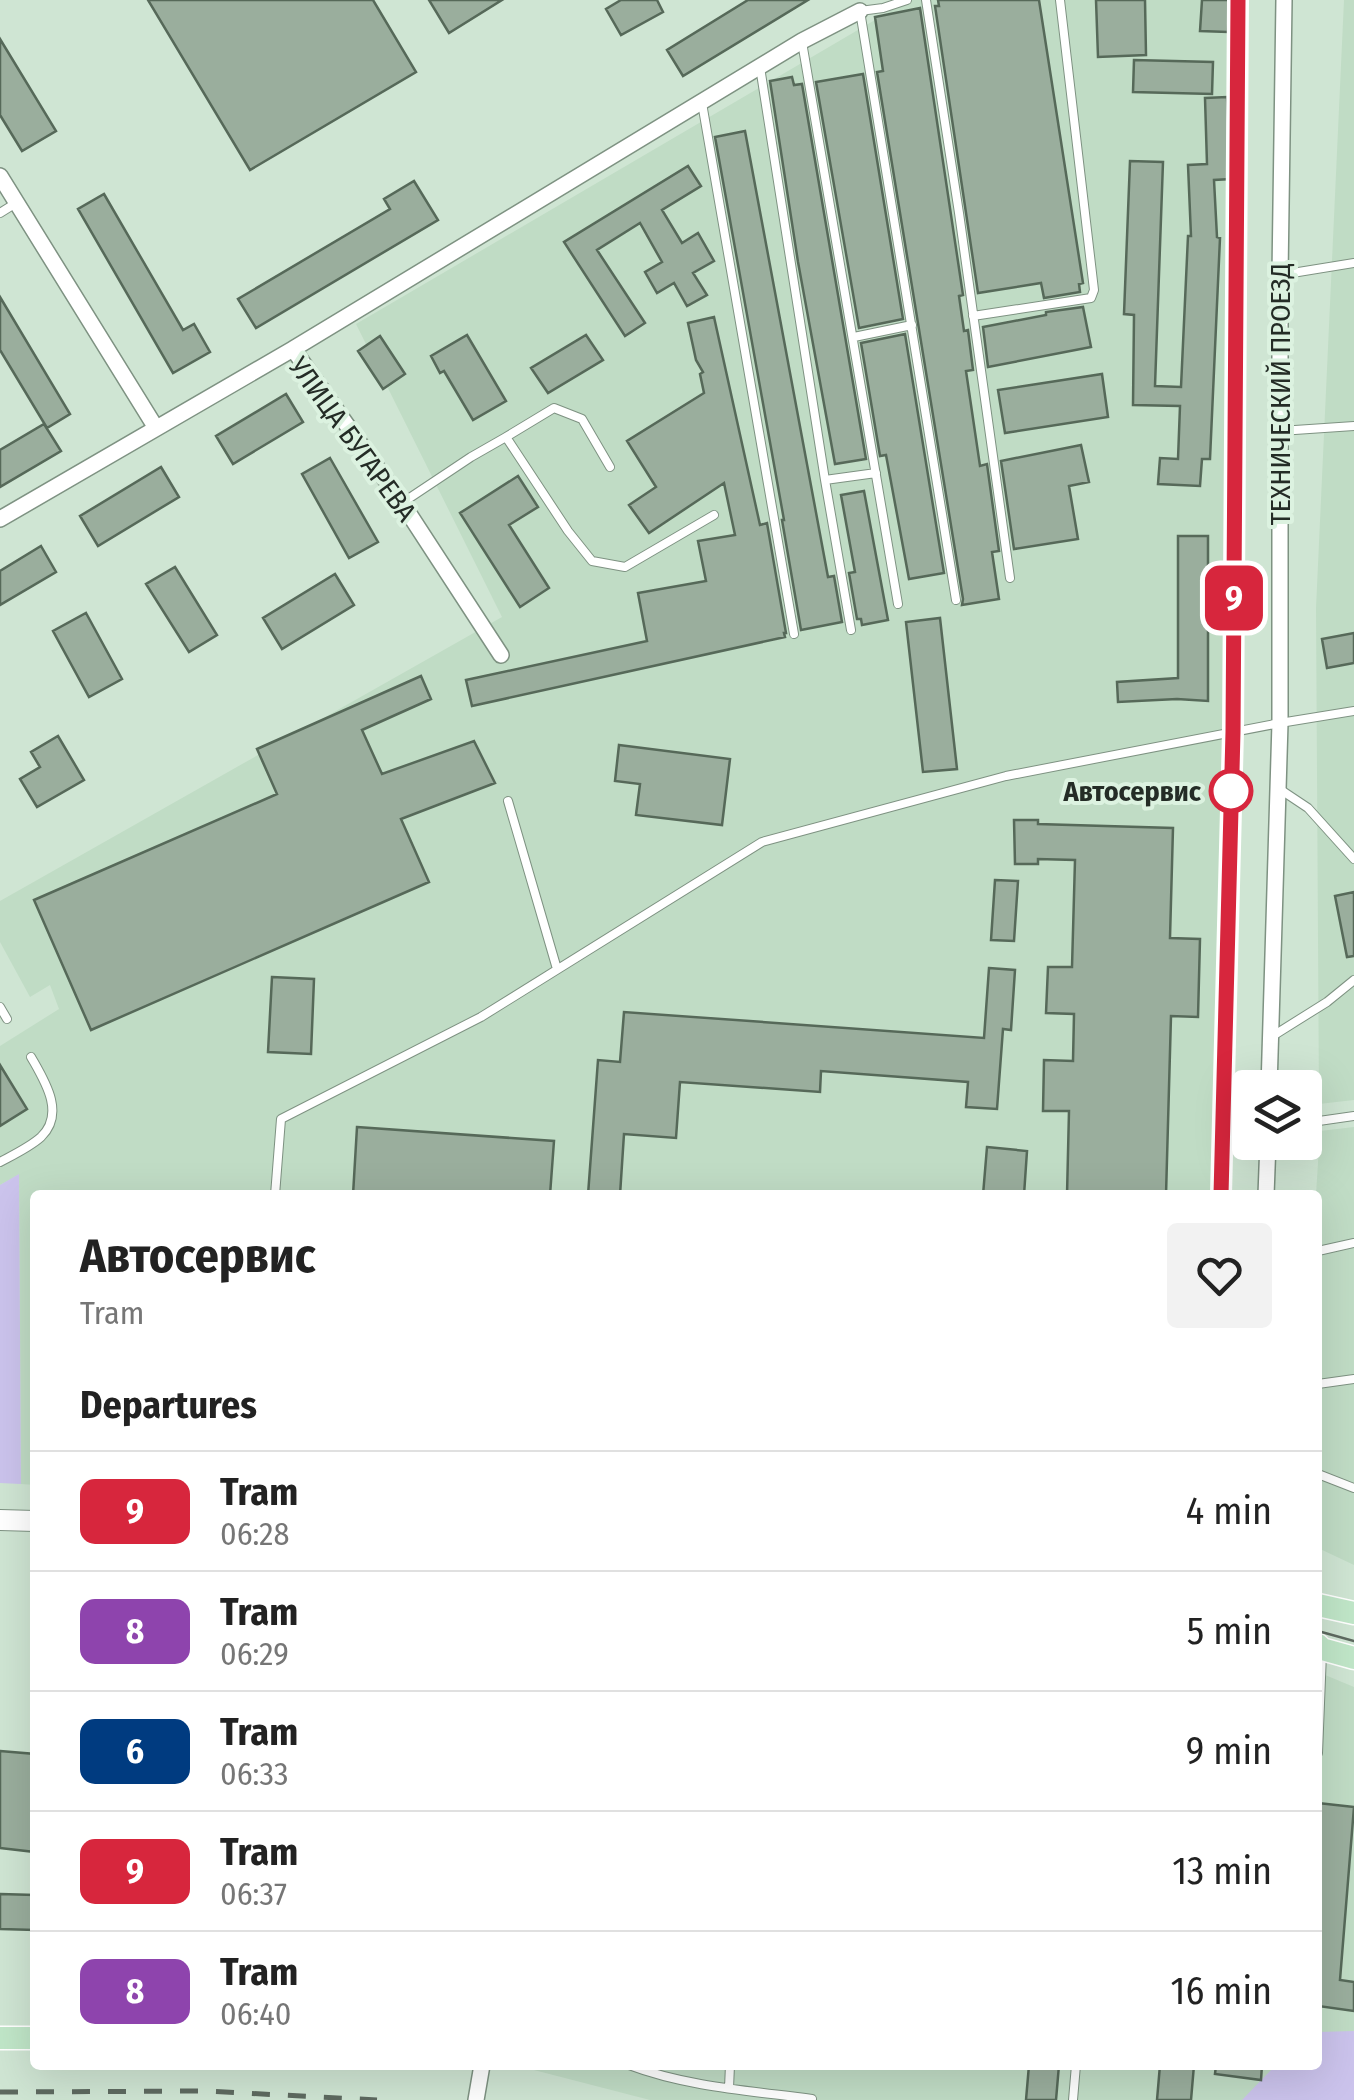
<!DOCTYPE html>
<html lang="en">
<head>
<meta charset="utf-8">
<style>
	body { margin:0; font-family:"Fira Sans Condensed",sans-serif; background:#f2f2f2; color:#222; height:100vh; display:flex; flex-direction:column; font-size:38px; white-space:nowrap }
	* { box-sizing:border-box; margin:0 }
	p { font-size:32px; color:#767676 }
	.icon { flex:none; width:55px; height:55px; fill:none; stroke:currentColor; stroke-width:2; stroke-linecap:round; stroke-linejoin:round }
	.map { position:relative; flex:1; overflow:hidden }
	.details { position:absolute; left:30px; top:1190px; width:1292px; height:880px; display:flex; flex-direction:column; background:#fff; border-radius:10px; box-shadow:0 10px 40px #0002 }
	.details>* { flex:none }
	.badge { padding:0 20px; border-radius:15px; font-size:35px; line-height:65px }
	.controls { position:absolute; left:1232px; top:1070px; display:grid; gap:20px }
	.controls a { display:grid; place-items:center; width:90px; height:90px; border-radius:10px; background:#fff; box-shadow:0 10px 40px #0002; font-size:50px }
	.map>.badge { position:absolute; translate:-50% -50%; box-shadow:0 0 0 5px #fff }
	h2 { padding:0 50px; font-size:38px; line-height:90px }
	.round { display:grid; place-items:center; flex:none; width:105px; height:105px; border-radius:10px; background:#f2f2f2 }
	.headline { display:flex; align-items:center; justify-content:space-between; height:170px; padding:0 50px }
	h1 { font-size:48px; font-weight:700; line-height:75px }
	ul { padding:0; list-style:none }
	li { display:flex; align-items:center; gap:30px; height:120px; padding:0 50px; border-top:2px solid #e0e0e0 }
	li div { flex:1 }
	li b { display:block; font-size:38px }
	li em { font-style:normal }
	li .badge { min-width:110px; font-weight:700; text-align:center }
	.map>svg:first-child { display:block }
	.built { fill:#c0dcc5 }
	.green { fill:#cbc3ec }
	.building { fill:#9aae9d; stroke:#566959; stroke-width:2.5 }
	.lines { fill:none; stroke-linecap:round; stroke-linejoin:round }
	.service-casing { stroke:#7e9282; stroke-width:10 }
	.minor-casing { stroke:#7e9282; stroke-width:18 }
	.secondary-casing { stroke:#7e9282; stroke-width:22 }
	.primary-casing { stroke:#fff; stroke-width:25 }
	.service { stroke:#fff; stroke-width:8 }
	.minor { stroke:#fff; stroke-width:15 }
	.secondary { stroke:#fff; stroke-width:20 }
	.primary { stroke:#c0e6c8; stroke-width:22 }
	.tram { stroke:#5e6a60; stroke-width:2.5 }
	.rail { stroke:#5e6a60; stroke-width:5; stroke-dasharray:18 18; stroke-linecap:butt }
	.line-casing { stroke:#fff; stroke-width:22 }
	.line { stroke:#d7263d; stroke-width:15 }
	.stop-dot { fill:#fff; stroke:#d7263d; stroke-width:5 }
	.labels { text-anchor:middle; stroke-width:8; stroke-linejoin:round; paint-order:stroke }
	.street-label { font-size:28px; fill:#242c26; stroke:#dcf2e0 }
	.stop-label { font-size:28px; font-weight:bold; fill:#242c26; stroke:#dcf2e0; text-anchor:end }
</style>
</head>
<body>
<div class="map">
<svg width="1354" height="2100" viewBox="0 0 1354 2100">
	<rect width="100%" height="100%" fill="#cfe5d3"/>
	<path class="built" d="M909,0H1233L1228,746L1210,1195H35V1485L21,1484L19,1175L0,1185V1046L59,1009L50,985L30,997L0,942V901L502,617L356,324Z
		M1344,0H1354V1100L1319,1104L1316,608Z
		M1354,1127V1565L1318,1548L1316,1195L1320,1131Z
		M1318,1672L1354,1687V2100H650L530,2069V2065H1318Z"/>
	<path class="green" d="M19,1174L21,1484L0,1483V1185Z
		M1354,2031V2100H1242L1276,2065H1318V2032Z"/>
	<path class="building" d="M148,0H373L416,72L250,170Z
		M429,0H502L449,33Z
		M621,0H657L663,12L621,35L606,9Z
		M748,0H808L683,76L667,50Z
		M938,0H1039L1083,283L1079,284L1080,292L1044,298L1041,283L978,293L935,6H939Z
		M1096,0H1145L1146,55L1098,57Z
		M1202,0H1229L1228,32L1200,31Z
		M920,8L963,295L959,296L964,331L968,330L973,370L966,371L980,466L987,464L999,551L992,552L999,599L962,605L963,599L877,72L883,71L875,17Z
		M0,39L56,131L22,151L0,115Z
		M1134,60L1213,62L1212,94L1133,92Z
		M863,74L903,319L859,328L816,82Z
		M792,77L794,85L802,84L866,459L835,464L798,262L770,81Z
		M1227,97L1231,179L1214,180L1217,237L1220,238L1210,459H1202L1200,486L1158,484L1160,458L1178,459L1180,406L1133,405L1134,315L1124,314L1130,161L1163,162L1155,386L1181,387L1188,236H1191L1188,165L1207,164L1205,98Z
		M745,131L828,577L834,576L842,622L801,630L782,520H784L715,137Z
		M688,166L701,186L662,210L682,243L698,233L714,261L693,273L707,295L687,306L674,283L657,293L645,272L662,262L640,223L597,250L645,323L625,336L564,242Z
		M414,181L438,220L256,328L238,299L390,209L384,199Z
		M104,194L183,330L194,324L210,352L173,373L78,209Z
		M0,297L70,414L47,428L0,350Z
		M1083,307L1091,347L988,367L983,327L1046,315V312Z
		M714,317L760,525L767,523L786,633H784L785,637L472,706L466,680L647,641L638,593L706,581L698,541L735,535L724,483L649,533L629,505L656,487L627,441L704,393L700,374L703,372L696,360L688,323Z
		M905,334L944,573L909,579L886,455L880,456L861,343Z
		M467,335L506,401L473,420L444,371L440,373L431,356Z
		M586,335L603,360L548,393L531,368Z
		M380,336L405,374L383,389L358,351Z
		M1102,374L1108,417L1005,433L998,390Z
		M286,394L303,422L233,464L216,436Z
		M44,424L61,451L0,487V450Z
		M1081,445L1089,482L1069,486L1078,539L1014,549L1001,461Z
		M330,458L378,542L349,558L302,474Z
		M161,467L179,497L98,546L80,516Z
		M518,476L538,507L509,525L549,588L520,607L460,513Z
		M864,491L888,620L862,625L861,619H857L849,573L855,572L841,495Z
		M1178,536H1208V701L1177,699L1118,702L1117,682L1178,678Z
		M41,546L56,572L0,605V571Z
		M175,567L217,635L189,652L146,584Z
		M335,574L354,605L282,649L263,618Z
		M86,613L122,679L89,697L53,631Z
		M940,618L957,769L923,772L906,622Z
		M1354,633V663L1327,668L1322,639Z
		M421,676L431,699L362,730L382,774L474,741L495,783L401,819L429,882L91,1030L34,900L277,794L257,749Z
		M58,736L84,780L37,807L20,779L40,767L31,752Z
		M619,745L730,759L722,825L636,815L640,784L615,781Z
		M1014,820H1038V824L1173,828L1170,938L1200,939L1198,1017L1171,1016L1166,1195H1067L1069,1111H1043L1044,1060L1073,1061L1074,1014L1046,1013L1048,967H1072L1075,860L1038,859V864H1015Z
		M995,880L1018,881L1014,941L991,940Z
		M1354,892V956L1347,957L1335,896Z
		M989,968L1015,970L1011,1030L1003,1029L997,1109L966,1107L968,1082L821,1071L820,1092L680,1082L676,1138L624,1134L620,1195H588L598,1060L620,1062L624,1012L984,1038Z
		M272,977L314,979L311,1054L268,1052Z
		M0,1065L27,1109L0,1126Z
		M357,1127L554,1141L550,1195H353Z
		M987,1147L1027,1151L1024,1195H983Z
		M0,1751L35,1754V1852L0,1848Z
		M1318,1803L1354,1807L1340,1980L1354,1982V2011L1318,2006Z
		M0,1894L35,1895V1930L0,1929Z
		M1029,2065H1059L1056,2100H1026Z
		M1160,2065H1194L1191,2100H1157Z
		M1216,2065H1262L1261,2080L1215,2074Z"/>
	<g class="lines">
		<g class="service-casing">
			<path id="service" d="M907,0L883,8L860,11L956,600
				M926,0L959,213L1010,578
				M802,42L898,604
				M760,67L825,480L851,630
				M702,103L794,634
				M0,213L16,203
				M1280,275L1354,263
				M973,316L1091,298L1094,290L1060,0
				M854,337L912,325
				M1280,431L1354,426
				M506,437L554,408L582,419L610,467
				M825,480L876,473
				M402,503L471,457L506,437L568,531L592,561L625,567L714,515
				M1278,788L1308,808L1354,859
				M508,801L557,969
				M0,1007L7,1019
				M1271,1037L1327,1002L1354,980
				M1305,1123L1354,1116
				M0,1162C13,1155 30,1147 41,1137C66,1113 44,1080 31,1057
				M275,1195L281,1119L481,1017L762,842L1006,776L1280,723L1354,711
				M1318,1251L1354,1243
				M1318,1384L1354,1379
				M1318,1474L1354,1488
				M1318,1753L1322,1653
				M629,2065C687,2087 752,2091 812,2099
				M729,2088L730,2065
				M1073,2100L1076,2065"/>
		</g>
		<g class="minor-casing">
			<path id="minor" d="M0,176L156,428
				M293,349L802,41L860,11
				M0,519L293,349L402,503L501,655
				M1269,1088L1280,723V275L1284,0
				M1266,1195L1268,1142
				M476,2100L482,2065"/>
		</g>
		<g class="secondary-casing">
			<path id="secondary" d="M0,1520L35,1521"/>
		</g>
		<g class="primary-casing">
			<path id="primary" d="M1318,1605L1354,1613
				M1318,1645L1322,1649L1354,1658
				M0,2038H35"/>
		</g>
		<use href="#service" class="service"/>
		<use href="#minor" class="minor"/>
		<use href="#secondary" class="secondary"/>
		<use href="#primary" class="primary"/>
		<path class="tram" d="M1221,1195L1233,732L1237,0
			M1318,1631L1354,1641"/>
		<path class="rail" d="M0,2092L205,2091L377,2100"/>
	</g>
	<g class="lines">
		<g class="line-casing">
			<path id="line" d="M1221,1195L1233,732L1238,0"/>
		</g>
		<use href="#line" class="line"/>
	</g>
	<circle class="stop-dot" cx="1231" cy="791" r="20"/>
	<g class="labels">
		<g class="street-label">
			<text transform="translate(1280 394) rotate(-90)" y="10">ТЕХНИЧЕСКИЙ ПРОЕЗД</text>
			<text transform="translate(353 439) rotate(54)" y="10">УЛИЦА БУГАРЕВА</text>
		</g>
		<g class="stop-label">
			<text x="1201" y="801">Автосервис</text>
		</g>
	</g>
</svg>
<div class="controls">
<a><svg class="icon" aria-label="layers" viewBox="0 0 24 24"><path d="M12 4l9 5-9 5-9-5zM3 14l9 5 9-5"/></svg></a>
</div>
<b class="badge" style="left:1234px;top:598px;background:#d7263d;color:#fff">9</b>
<section class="details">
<div class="headline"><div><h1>Автосервис</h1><p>Tram</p></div><a class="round"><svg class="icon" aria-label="heart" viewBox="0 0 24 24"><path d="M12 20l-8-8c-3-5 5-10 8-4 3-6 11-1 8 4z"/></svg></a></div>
<h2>Departures</h2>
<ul>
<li><span class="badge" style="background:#d7263d;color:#fff">9</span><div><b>Tram</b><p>06:28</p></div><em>4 min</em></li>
<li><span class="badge" style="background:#8e44ad;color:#fff">8</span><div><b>Tram</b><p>06:29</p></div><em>5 min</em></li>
<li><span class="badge" style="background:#003b80;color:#fff">6</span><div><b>Tram</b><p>06:33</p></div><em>9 min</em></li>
<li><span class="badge" style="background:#d7263d;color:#fff">9</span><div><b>Tram</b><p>06:37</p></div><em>13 min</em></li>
<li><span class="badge" style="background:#8e44ad;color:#fff">8</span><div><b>Tram</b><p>06:40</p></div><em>16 min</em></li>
</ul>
</section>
</div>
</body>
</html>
